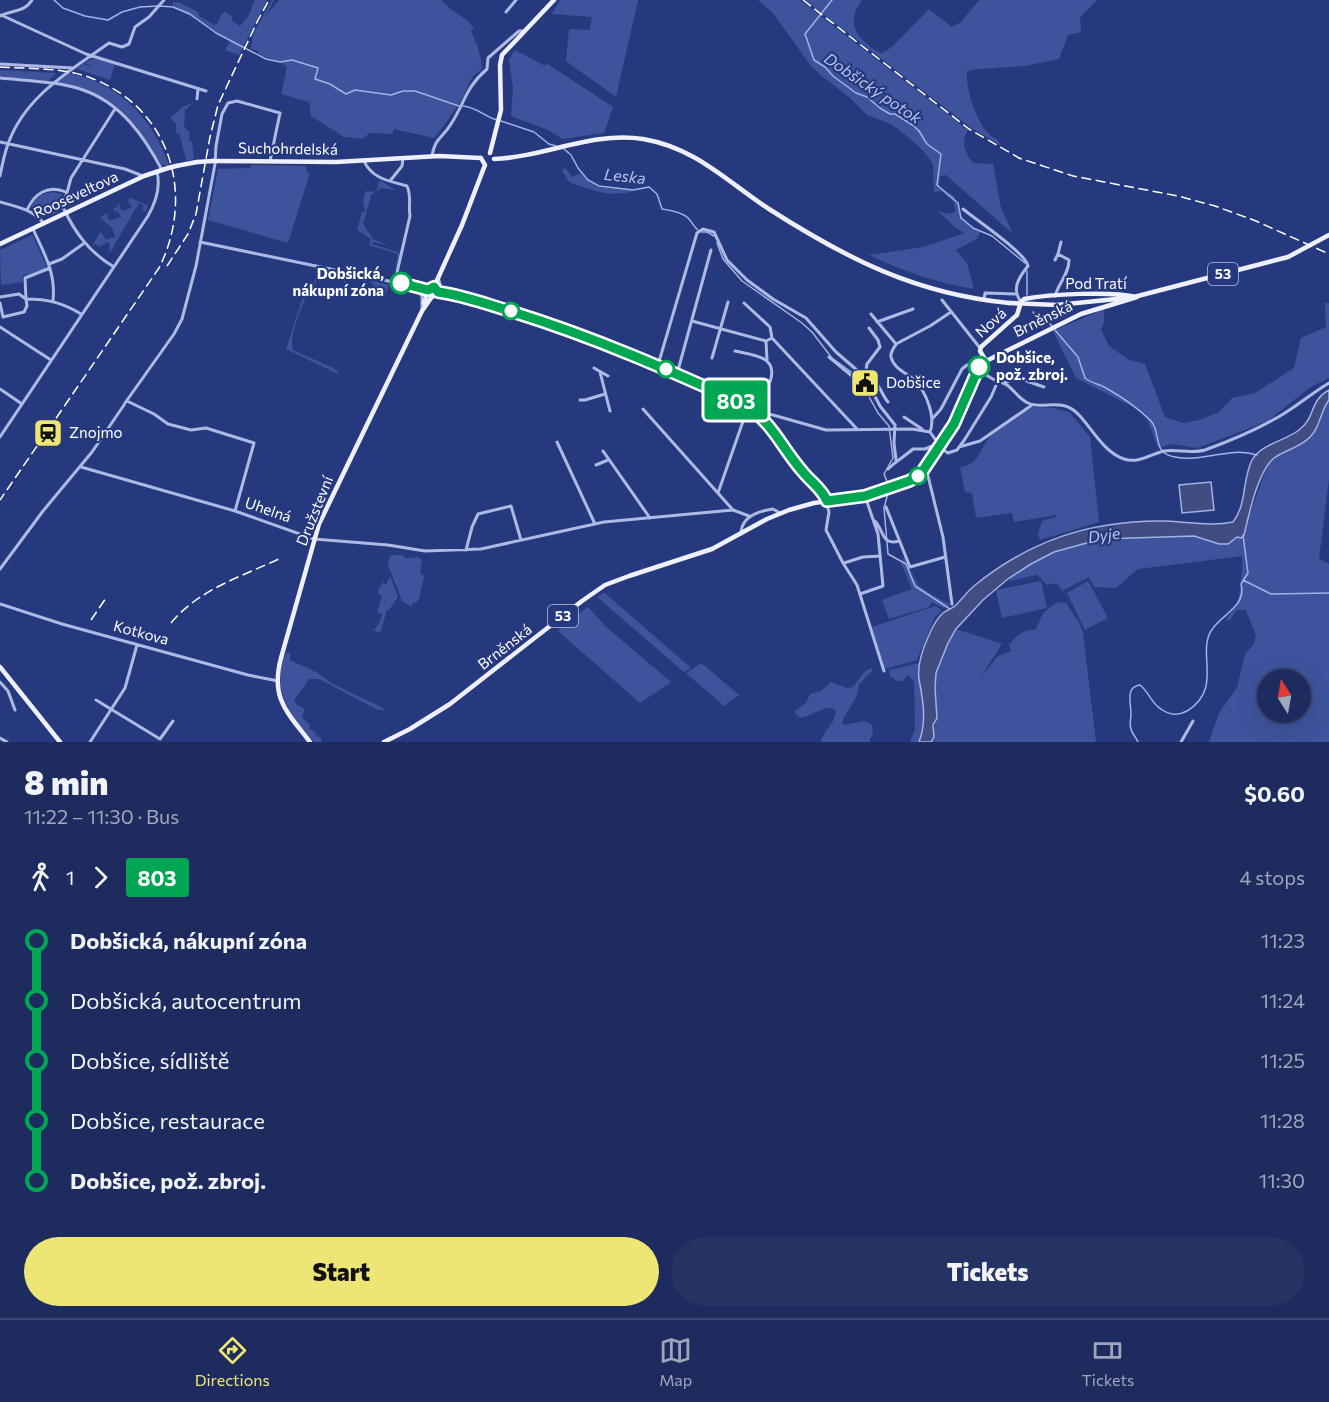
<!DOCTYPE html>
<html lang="en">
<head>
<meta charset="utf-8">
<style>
	body { margin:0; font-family:Commissioner,sans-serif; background:#253364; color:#f1f3f6; height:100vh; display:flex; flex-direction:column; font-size:22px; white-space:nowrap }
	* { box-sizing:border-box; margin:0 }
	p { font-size:20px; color:#a0a7bc }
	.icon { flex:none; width:33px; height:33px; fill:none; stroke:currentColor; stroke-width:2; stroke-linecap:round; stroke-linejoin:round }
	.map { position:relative; height:742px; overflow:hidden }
	.drawer { display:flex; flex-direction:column; background:#1d2b5e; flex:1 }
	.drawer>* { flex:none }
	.badge { padding:0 12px; border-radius:4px; font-size:21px; line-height:39px }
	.needle { width:39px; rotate:349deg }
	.tools { position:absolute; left:1257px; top:669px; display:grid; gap:12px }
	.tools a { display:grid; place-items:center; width:54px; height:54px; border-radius:50%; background:#1d2b5e; box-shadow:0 6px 24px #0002,0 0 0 2px #3b4773; font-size:30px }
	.map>.badge { position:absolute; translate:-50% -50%; box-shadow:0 0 0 3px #fff }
	.legs { display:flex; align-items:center; gap:9px; height:66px; padding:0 24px; font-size:20px }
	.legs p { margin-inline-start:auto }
	.overview { display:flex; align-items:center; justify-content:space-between; height:102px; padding:0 24px }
	h1 { font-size:33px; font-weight:800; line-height:45px }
	.cta { display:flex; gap:12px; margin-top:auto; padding:12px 24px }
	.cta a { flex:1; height:69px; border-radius:36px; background:#ede674; color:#111; font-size:24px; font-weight:800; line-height:69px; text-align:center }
	.cta a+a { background:#253364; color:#f1f3f6 }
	ul { padding:0 24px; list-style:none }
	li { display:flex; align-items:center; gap:21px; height:60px; font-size:22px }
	li i { display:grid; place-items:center; width:9px; height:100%; margin:0 8px; background:currentColor }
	li i::after { content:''; width:15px; height:15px; margin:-8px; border:4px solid; border-radius:50%; background:#1d2b5e }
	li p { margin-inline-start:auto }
	li:first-child i { background:linear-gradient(#0000 50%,currentColor 0) }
	li:last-child i { background:linear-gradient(currentColor 50%,#0000 0) }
	.tabs { display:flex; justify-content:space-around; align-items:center; height:84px; border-top:2px solid #3b4773; background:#1d2b5e; font-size:16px; color:#a0a7bc }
	.tabs a { display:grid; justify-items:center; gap:3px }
	.tabs .active { color:#ede674 }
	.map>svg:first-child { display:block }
	.green { fill:#3f539d; fill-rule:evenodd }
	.water { fill:#414d81; stroke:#a2b2e5; stroke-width:1.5 }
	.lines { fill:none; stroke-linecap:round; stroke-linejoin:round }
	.stream { stroke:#a2b2e5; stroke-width:1.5 }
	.minor { stroke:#aebae5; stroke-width:3 }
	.major { stroke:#eef0fd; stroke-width:4.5 }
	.rail { stroke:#fff; stroke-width:1.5; stroke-dasharray:10 4.5; stroke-linecap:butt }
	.major-bridge { stroke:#eef0fd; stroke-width:4.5 }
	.line-1-casing { stroke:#fff; stroke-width:14 }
	.line-1 { stroke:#00a651; stroke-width:9 }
	.stop-1-dot { fill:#fff; stroke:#00a651; stroke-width:3 }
	.labels { text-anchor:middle; stroke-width:4.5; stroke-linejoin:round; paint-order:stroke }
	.shield { fill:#27397e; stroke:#bec4d8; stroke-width:1.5 }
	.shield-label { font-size:14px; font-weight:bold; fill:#fff }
	.street-label { font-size:15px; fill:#fff; stroke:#27397e }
	.stop-label { font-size:15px; font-weight:bold; fill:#fff; stroke:#27397e; text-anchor:end }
	.poi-label { font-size:15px; fill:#fff; stroke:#27397e; text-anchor:start }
	.water-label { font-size:16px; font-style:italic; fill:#b9c4ed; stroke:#27397e }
</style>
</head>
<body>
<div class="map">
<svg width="1329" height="742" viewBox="0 0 1329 742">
	<rect width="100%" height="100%" fill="#27397e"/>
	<path class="green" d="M255,0H267L239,55L225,50L230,41C210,30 193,16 173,8V2L180,3L198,12L199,16L214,25L218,23L222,13L226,12L232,17V21L240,26L248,17Z
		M272,0H274L265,17L279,0H441C451,12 464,15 474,28L471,31L479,50L478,52L480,54L482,69C465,81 471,85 461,100C453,113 444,126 434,138L394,129L392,134L370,133L362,139L344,137L311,116L309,102L281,94L287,67C277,58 268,60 258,53V51L251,49L253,34Z
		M560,0H638L616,97L566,61L569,29L590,30L592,17L552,14Z
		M758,0H800L968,130C960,142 965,153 973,163L993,164L1001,208L1013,234L946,175L940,176L939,187L954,196L962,217L980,232L978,238L956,250L967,263L974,289C937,283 902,271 869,255L924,247L965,233L956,228L937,210L946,214L955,212L954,202L941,191L934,192L933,164L926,154L913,141L891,124L867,115L850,98L823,77L811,66L773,13Z
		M805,0H862C851,15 850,30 866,43C871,47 875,51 882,53L892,47L929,9L952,27L961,22L979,0H1097L1080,17L1081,32L1068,35L1059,59L1025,66L977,69L967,71C965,89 979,134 997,139L1001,146L970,127Z
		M515,50L545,66L546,63L613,107L604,133L562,139C547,127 527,123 511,116L513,88L509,60Z
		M95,58L115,64L110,80L77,69L83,64L91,67V66L85,63Z
		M0,70L56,73L47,82L0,77Z
		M69,73C119,84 152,117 169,165H162C133,117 115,93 57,82Z
		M194,102L185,110L184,126L189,132V140L192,142L194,159L185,161L186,159L179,133H176V124L170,118L183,107Z
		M251,165L305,166L309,176L288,243L208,220L218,169L251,168Z
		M565,168L572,177L581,173L589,182L598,187L634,191C611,198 590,190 569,182L562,170Z
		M380,180L395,190L381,188L371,195L363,224L373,239L390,246L374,242L372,244L400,253L395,270L398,254L369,245L371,239L357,230L362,212H365L363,200L366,191L376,192Z
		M53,192L62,194L58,212L49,216L31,208C34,197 43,194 53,192Z
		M131,198L148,206L145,212L142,210L144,206L139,203L109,254L110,244L107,242L99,247L95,244L92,247L100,232L102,233L106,240L113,237L114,239L115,236L112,228L100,217L108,213L107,216L109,221L120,217L122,219L118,211L115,212L113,208L118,207L117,205L121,203L119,206L122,211L132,207L127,200Z
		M32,235L47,267L46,269L22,276L23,282L1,285L0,250Z
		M318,270L347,275L345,286L359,290L360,287V290L371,291L373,284L371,283L372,280L389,285L385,296H371V294L343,287L345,276L319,271L315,284L310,287C304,303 288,334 293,350L335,369L340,375L286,349L307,285V283H314Z
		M1325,303H1329V378L1309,388L1269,420L1245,430L1197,448L1172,444L1158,448L1145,413L1076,378L1053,331L1104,309V322L1101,330L1109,346L1129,360L1145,364L1165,417L1183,423L1200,420L1219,412L1232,398L1255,393L1294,368L1301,338L1326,327Z
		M1329,400V479L1319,559L1329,564V742H1209L1219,713L1237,688L1245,654L1254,644L1256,636L1246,610H1237L1229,621L1226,620C1230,614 1236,607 1238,599C1241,591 1243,565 1242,556L1138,569L1116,588L1094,587L1089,577L1062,591L1057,583L1047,585L1037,575L1009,581L1012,576L1031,564L1054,552L1101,539L1194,536L1220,544H1228L1237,537L1241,538L1264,475L1272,460L1286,449L1295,448L1310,438L1320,423L1325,404ZM1268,680H1300V712H1268Z
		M1033,407L1053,408L1069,412L1090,437L1099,522L1040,540L1038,534L1042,521L1056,517V515L1014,522L1012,513L976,518L972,493L965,492L960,467C980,465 980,447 992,434C1003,423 1020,415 1033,407Z
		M390,555H403L404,558H413L417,556L422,560L420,573L424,576L419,599L416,603L413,602L412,607L402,601L388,565L389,559L391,558Z
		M904,557L918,585L929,593L951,605L944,608L931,602L929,607L889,619L882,600L912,589L901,563Z
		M390,576L398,597L389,610H387L380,633L370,629L374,630L380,622L382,614L377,612L382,596L377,593L384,579L383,583L386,585Z
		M1041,581L1047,608L1002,618L996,590Z
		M1088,581L1108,618L1085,630L1067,593Z
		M604,593L606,594L691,668L684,672L597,597Z
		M1057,602L1066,603L1080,624L1083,633L1096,742H931C932,738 938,713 937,710C935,698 934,685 936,672C939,656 948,642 956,629L1002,644L980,678L998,656L1011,651L1009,644C1017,636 1023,629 1035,630L1044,612Z
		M935,606L942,610L935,617L917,660L885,669L872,627Z
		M588,607L606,627L671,682L640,703L558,631Z
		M286,653H290V660L318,673L331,683L387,710H378L319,679H309L294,701L297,705L305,709L302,718L310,725L309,728L316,733L315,735L322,739L321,742H314C295,720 277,701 281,671C282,664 283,658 286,653Z
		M701,663L705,666L739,695L724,706L686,673Z
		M919,663V677L921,685L925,718L919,742H910L915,729L914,681L908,675L902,681H897L890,676L889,672L890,670Z
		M871,668L873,670L859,684L857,696L843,719V725L865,721L872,725L873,732L869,742H821C823,730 835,725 836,711L832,708C822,707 811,716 800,718L794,712L806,703L810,694L821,691L831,682L847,688L853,687L865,671Z"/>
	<path class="water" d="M1329,390V400C1320,411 1321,427 1310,437C1301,447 1285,450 1274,458C1258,471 1249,514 1244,535L1241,538L1237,537L1228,544H1219L1194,536L1101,539L1054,552L1031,564L1009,578L983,600L956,629L948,643L936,673L935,688L937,718L933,725L934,737L931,742H919C927,722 923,700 919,679C917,665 923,648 929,635C932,628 937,618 943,613C947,610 951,609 955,606C962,599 967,592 974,586C1029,541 1089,521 1160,521C1184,521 1209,527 1233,522C1247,504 1242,480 1252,460C1261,444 1285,441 1299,430C1316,417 1309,401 1329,390Z
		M1211,482L1214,510L1182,513L1179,485Z"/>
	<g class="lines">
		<path class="stream" d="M54,0L63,8L85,16L108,20L122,12L140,7L159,6L173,7L190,14L216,33L266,59L280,62L292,60L318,68L315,79L330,84L346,94L355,90L391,95L403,91H415L459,106
			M832,0L805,34L814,60L825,67L833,76L856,93L867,97L880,108L890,114H895L914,126L919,131L927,144L941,154L937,185L958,203L961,218L973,228L992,236L1025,263
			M463,106C476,107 484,116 497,120
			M501,121L534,132L549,144L556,146
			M564,149L571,155L578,168L588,180L599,186L633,190L649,187L657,194L662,209C669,210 683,213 688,218C692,222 693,226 698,230
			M702,232H707L714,236
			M717,243L723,259L742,281L802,323L812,332L832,358L858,377L878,413L889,426L893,458L884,474L888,484
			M1027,271V295
			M1033,312L1036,317L1045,319L1052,326
			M1055,330L1078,357L1085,378C1091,383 1099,384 1106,388C1122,397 1138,408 1151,421C1162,433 1151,453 1175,457C1202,463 1230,446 1257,455
			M889,489L884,508L888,554L906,564L915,586L950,609
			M1243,580L1271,594L1329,593
			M1138,742C1136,737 1132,734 1131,729C1129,724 1131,719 1131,714C1131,703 1125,687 1140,685C1149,692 1151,703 1161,709C1169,715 1178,716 1187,711C1223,689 1197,654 1211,631C1221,614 1247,607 1241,584L1248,573L1243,535"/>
		<path class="minor" d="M506,12L516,0
			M1,15L86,54L206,91
			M0,16C12,10 25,12 32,0
			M0,64L73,68
			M0,78C27,81 57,81 83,90C121,103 144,136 162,170
			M197,99L198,89
			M0,142L125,169L143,176
			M432,156C435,137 443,138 451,124C465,102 466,87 487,69L488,58L519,31H525
			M364,161C372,179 390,181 407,186C412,197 408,205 410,216L395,281
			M0,176C2,166 4,155 8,144C25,96 70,71 109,43L122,47L129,44L135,27L149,17L164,0
			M390,181L402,166L403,158
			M0,202C15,206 35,210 44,224
			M963,209C975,219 1026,253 1028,266C1019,277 1011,289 1021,302
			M27,210C34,194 48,184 66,192
			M33,229C44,253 56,273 53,300
			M200,242L427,289
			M1055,260L1058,254
			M49,264L62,259L83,244
			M114,267C89,252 75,233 63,207L71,178L115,109
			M50,268L25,278L26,299C48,299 63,303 81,314
			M438,277L441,288L446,292
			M416,287L422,296V309
			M438,292L504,309L578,332L642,358L748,406L762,417L775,432L794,461L824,495L829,512L826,530L843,563L857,585L884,671
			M1055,296C1059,282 1069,274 1069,260L1058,254L1061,242
			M0,297L19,294L26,299L27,306L24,312L3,317
			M942,300L980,348
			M984,300L985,293L1016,294
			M0,303L3,317
			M744,303L770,327L772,338L857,429
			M871,314L896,344
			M692,321L766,341L772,338
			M877,322L913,309
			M0,327L51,360
			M869,328L878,340L880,347L867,364L865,377C879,378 880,393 888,402
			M766,341L767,360
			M896,344C894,348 890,352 891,357C894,369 907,373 914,380C926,391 936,417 930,432L940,446
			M896,344L930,326L951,312
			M735,351C753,355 779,356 770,382
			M829,357L852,376
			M712,358L728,302
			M658,365L697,233L703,229L714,232L727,260L747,280L773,299L806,318L836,352L865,377L880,406L895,425L894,443L896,460
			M594,368L608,376
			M857,371L852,376L866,395
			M600,372L610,411
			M677,374L711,250
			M1003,383L1018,378L1044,387
			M0,389L22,404
			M580,400H585L605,394
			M127,401L154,414L168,424L191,430L206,428L254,443L235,511
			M125,403L174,334L182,319L196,266L215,164L216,146L222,114L228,103L237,101L280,113L270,161
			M643,409L733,510L749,516
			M758,413L773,415L826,430L912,429L930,432
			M904,417L922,429
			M933,418L941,409L962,369L967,365C979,367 985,376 995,380C999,383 1003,382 1007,385C1015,391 1019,399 1028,403C1040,409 1055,401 1068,407C1086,414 1098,450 1124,459C1138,464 1151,454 1164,451C1177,449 1191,454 1205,450C1230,441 1256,430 1280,416C1297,406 1312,393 1329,383
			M0,437L148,216C156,202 161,188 157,172
			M557,442L595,524
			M939,447L948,453L957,450L965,439L991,397L998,381
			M959,447L980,441L1032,405
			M603,451L650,518
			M596,465L608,460
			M81,467L235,511L314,539L388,545L425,551L481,549L604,522L733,510
			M888,469C896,461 905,456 913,449H925L937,444
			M924,470L928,476L943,537L952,604
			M718,493L748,407
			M886,507L910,567L945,557
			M875,521C884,531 882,546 899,541
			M741,534C741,516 759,511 773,509L780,513
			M466,550L472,527L478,514L511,506L521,540
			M844,563L863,557L880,556
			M0,569L43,511L92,452L124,405
			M860,594L883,586L878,534L865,496
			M0,604L62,624L248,675L278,681
			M0,682L8,691L15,710
			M96,700L160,739L173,721
			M0,738L7,742
			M90,742L125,688L137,645
			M1181,742L1193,721"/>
		<path class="major" d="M490,153L501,110L500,65L502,55L554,0
			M494,159C545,157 592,131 643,139C696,148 726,181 769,209C847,259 916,294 1009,303
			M213,161L336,162L439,156L481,158
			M176,166L197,162
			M0,244L144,176L168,168
			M434,287L462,225L485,165L481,158
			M1134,297L1288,257L1329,235
			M424,303L428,290L434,287
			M1057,305L1126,298
			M986,361L980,351L981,347L1017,315L1021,302L1024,299C1050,294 1111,291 1137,297
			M0,667L60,742
			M310,742C288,713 270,699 281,658L319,524L422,311L431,298L437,293V289L434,287
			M384,742L410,729L450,704L582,601L605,585L629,576L712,549L767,519L789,510L814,503L859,497L915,478L923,471L951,428L976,373L984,362L1081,314L1137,297"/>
		<path class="rail" d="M803,0L969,129L1019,158L1073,176L1178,196L1215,206L1256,221L1329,254
			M0,67C30,69 62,67 91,78C170,108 196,194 159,268L0,500
			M167,266L188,234L196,214L210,137L218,105L258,20L269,0
			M91,620L106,598
			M171,623C199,589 243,576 281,558"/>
		<path class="major-bridge" d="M197,162L213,161
			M168,168L176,166
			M1009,303L1057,305"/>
	</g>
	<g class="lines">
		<g class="line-1-casing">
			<path id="line-1" d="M401,283L428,290L434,287L438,292C463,295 489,305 513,312C594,337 671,371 748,406C775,427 782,448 803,472C811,482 822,489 827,501L865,496L909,481L920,475L954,424L979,367"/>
		</g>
		<use href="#line-1" class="line-1"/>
	</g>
	<defs>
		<g id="civic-square" transform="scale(1.5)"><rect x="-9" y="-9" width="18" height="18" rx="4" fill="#ede674" stroke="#27397e"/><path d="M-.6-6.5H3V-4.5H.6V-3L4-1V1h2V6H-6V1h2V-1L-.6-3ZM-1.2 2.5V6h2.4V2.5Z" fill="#111"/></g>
		<g id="station-square" transform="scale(1.5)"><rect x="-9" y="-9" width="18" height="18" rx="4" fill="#ede674" stroke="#27397e"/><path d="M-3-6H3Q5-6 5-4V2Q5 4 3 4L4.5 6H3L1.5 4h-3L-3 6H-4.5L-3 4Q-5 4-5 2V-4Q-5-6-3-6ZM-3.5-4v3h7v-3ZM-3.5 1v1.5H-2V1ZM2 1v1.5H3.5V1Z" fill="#111"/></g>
	</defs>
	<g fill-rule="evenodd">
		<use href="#civic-square" x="865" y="383"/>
		<use href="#station-square" x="48" y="433"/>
	</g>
	<g class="stop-1-dot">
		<circle cx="401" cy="283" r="10"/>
		<circle cx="511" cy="311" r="8"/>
		<circle cx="979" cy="367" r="10"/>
		<circle cx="666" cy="369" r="8"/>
		<circle cx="918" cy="476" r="8"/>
	</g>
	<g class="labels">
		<g class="shield">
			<rect x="1208" y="263" width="30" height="22" rx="4.5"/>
			<rect x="548" y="605" width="30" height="22" rx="4.5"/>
		</g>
		<g class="shield-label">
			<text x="1223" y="279">53</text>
			<text x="563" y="621">53</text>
		</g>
		<g class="street-label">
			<text transform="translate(288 149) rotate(1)" y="5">Suchohrdelská</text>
			<text transform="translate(76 195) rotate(-25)" y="5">Rooseveltova</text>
			<text x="1096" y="289">Pod Tratí</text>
			<text transform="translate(1043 319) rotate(-26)" y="5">Brněnská</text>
			<text transform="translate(991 323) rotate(-42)" y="5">Nová</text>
			<text transform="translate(268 510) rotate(19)" y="5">Uhelná</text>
			<text transform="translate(315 511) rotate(-68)" y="5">Družstevní</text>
			<text transform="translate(141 633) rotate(15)" y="5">Kotkova</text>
			<text transform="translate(505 647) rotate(-38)" y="5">Brněnská</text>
		</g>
		<g class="stop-label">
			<text x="384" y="279">Dobšická,<tspan x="384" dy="17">nákupní zóna</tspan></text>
			<text x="996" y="363" text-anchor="start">Dobšice,<tspan x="996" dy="17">pož. zbroj.</tspan></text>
		</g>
		<g class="poi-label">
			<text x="886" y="388">Dobšice</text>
			<text x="69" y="438">Znojmo</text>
		</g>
		<g class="water-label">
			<text transform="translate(873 88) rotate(34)" y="6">Dobšický potok</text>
			<text transform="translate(625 176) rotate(6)" y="6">Leska</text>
			<text transform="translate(1104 535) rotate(-8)" y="6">Dyje</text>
		</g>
	</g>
</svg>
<div class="tools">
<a><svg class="needle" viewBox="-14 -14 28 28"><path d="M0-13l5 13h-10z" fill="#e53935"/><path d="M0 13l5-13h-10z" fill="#a0a7bc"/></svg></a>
</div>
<b class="badge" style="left:736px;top:400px;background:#00a651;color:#fff">803</b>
</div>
<section class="drawer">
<div class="overview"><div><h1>8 min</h1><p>11:22 – 11:30 · Bus</p></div><b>$0.60</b></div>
<div class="legs"><svg class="icon" aria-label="walk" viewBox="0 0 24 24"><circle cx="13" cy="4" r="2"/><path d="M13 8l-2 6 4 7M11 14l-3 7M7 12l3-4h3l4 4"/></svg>1<svg class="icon" aria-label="forward" viewBox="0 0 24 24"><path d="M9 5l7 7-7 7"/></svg><b class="badge" style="background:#00a651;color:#fff">803</b><p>4 stops</p></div>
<ul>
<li><i style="color:#00a651"></i><b>Dobšická, nákupní zóna</b><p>11:23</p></li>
<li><i style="color:#00a651"></i><span>Dobšická, autocentrum</span><p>11:24</p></li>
<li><i style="color:#00a651"></i><span>Dobšice, sídliště</span><p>11:25</p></li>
<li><i style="color:#00a651"></i><span>Dobšice, restaurace</span><p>11:28</p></li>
<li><i style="color:#00a651"></i><b>Dobšice, pož. zbroj.</b><p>11:30</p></li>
</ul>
<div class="cta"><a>Start</a><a>Tickets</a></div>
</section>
<nav class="tabs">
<a class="active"><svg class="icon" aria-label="directions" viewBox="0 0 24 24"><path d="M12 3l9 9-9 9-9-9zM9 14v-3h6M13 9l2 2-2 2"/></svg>Directions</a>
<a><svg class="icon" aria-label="map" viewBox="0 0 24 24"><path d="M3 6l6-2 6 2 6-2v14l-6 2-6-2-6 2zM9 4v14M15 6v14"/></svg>Map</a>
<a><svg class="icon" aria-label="tickets" viewBox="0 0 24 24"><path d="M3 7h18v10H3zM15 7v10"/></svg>Tickets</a>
</nav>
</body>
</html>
